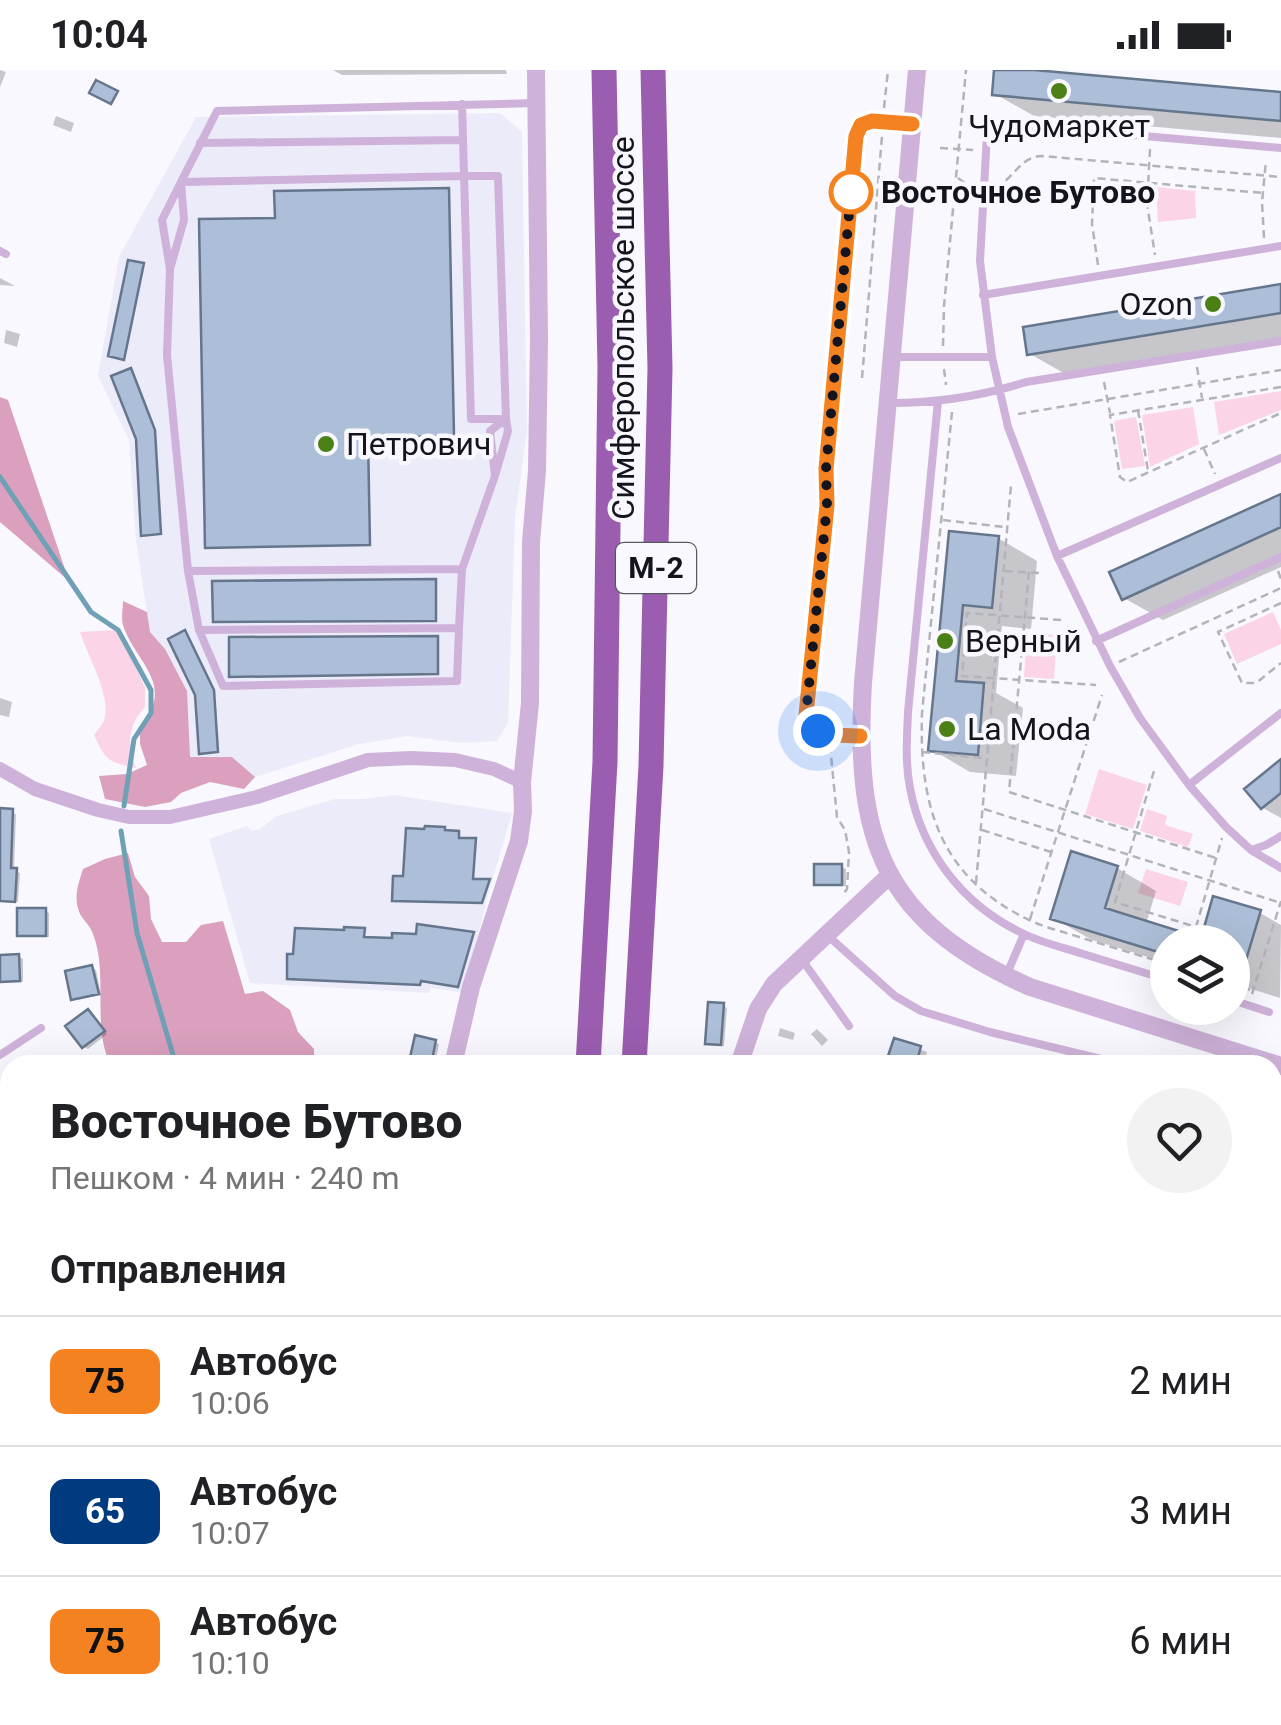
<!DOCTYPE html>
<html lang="ru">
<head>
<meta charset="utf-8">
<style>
	body { margin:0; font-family:Roboto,sans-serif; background:#f2f2f2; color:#202124; height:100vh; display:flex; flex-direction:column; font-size:38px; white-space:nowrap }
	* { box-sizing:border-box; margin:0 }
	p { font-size:32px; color:#757577 }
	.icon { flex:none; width:55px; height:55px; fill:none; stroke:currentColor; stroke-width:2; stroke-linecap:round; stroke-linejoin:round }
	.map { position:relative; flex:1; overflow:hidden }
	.drawer { position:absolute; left:0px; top:985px; width:1282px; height:670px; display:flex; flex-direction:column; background:#fff; border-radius:30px 30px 0 0; box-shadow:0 10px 40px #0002 }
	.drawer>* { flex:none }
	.badge { padding:0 20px; border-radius:15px; font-size:35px; line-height:65px }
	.tools { position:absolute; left:1150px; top:855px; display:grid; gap:20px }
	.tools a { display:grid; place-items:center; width:100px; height:100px; border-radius:50%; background:#fff; box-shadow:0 10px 40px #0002; font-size:50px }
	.you { position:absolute; width:50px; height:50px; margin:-25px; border:8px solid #fff; border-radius:50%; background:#1a73e8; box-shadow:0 0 0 15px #1a73e833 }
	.map>.badge { position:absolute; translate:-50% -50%; box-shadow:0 0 0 5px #fff }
	h2 { padding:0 50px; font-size:38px; line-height:90px }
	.round { display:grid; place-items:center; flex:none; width:105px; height:105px; border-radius:52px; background:#f2f2f2 }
	.summary { display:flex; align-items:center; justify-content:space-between; height:170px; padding:0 50px }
	h1 { font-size:48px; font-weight:800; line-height:75px }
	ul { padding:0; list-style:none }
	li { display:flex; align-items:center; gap:30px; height:130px; padding:0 50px; border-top:2px solid #e0e0e0 }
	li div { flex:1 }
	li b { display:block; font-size:38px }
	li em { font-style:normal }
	li .badge { min-width:110px; font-weight:700; text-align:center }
	.status { display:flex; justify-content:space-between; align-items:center; height:70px; padding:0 50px; background:#fff; direction:ltr }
	.status svg { height:28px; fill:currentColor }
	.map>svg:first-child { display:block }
	.built { fill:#ebebfa }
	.green { fill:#fcd4e7 }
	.forest { fill:#daa0bd }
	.shadow { fill:#0003 }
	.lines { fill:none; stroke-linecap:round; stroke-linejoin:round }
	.stream { stroke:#70a0b6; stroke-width:5 }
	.building { fill:#adbfd8; stroke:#65768c; stroke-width:2.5 }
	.path { stroke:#b3b3ba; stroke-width:2.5; stroke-dasharray:8 5; stroke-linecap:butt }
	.service { stroke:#cfb2d9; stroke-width:8 }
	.minor { stroke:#cfb2d9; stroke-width:14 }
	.tertiary { stroke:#cfb2d9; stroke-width:18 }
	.motorway { stroke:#9b5db0; stroke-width:25 }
	.line-casing { stroke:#fff; stroke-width:22 }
	.line { stroke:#f58220; stroke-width:15 }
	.walk { stroke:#14141e; stroke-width:10; stroke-dasharray:0 18 }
	.poi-dot { fill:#4b8016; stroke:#f8f8fe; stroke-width:4 }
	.stop-dot { fill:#fff; stroke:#f58220; stroke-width:5 }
	.labels { text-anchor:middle; stroke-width:9; stroke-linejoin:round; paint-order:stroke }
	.shield { fill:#f8f8fe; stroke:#585861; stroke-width:2.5 }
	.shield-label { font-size:30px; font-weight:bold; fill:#14141e }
	.poi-label { font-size:32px; fill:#14141e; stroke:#f8f8fe; text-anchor:start }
	.stop-label { font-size:32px; font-weight:bold; fill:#14141e; stroke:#f8f8fe; text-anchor:start }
	.street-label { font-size:32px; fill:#14141e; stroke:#f8f8fe }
</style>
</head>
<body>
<div class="status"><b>10:04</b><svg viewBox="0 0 49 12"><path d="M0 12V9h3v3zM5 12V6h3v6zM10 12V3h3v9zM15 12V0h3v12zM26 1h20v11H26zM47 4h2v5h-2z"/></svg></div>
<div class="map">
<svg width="1281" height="1655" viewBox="0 0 1281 1655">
	<rect width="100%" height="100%" fill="#f8f8fe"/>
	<path class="built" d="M500,43L522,62L527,361L515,447L508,653L497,671L461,673L407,666L359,674L255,707L232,687H190L165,579L150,562L136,470L129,370L98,306L119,187L196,47Z
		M394,725L512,743L486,832L465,923L431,918L429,923L250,913L209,769L247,756L252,761L260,759L277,746L335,729H365Z"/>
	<path class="green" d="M1156,117L1195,121L1196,148L1158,152Z
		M1281,321V340L1219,365L1214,332Z
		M1193,337L1199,374L1150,397L1142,345Z
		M1136,347L1145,396L1122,399L1114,351Z
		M1273,542L1281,560V574L1237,594L1224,564Z
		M118,560L145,617V637C127,657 127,673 136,698C108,692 106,691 94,665C97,660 102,656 104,650C112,626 87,585 80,562Z
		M1027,563L1057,565L1054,609L1024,607Z
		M1099,699L1147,715L1133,759L1085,744Z
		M1147,739L1167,746L1165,755L1193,764L1188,777L1140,761Z
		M1146,799L1188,812L1180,836L1138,823Z
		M10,1585V1645H244L228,1655H0V1647L9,1631L3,1617Z"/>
	<path class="forest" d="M0,327L8,330L69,511L0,452Z
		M123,531L147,542L150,562L165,579L187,621L190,687H232L255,707L244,719L210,712L181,723L171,732L145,737L105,729L99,706L127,704L147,695L140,674V656C177,614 135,593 123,555C121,548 123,538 123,531Z
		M128,783L135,807L149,826L151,849L162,872H186L201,855L223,851L245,924L263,921L290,940L298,962L314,979V995H111C91,958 109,905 93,864C91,857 84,851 80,844C73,828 78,815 83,799L105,789Z"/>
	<path class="shadow" d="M0,0L6,2L0,17Z
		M333,0H506L507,4L342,5Z
		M997,0L1281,25V68L1034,46L995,24Z
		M56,46L74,53L71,62L53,55Z
		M130,192L144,196L125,288L112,286Z
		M0,208L15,216L0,215Z
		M1281,216V271L1069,306L1030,284Z
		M6,260L20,264L17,277L4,273Z
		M1281,427V497L1163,550L1124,528Z
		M951,464L998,468L1037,491L1031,559L1002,556L996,623L1023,638L1016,706L970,702L931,679Z
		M0,628L12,632L9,647L0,645Z
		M1281,692V748L1263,738L1248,720Z
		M0,741L16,744L14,800L20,803L18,832L0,831Z
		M1072,785L1117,798L1156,821L1146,854L1202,871L1215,829L1260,843L1281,855L1280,928L1232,913V872H1168V893L1092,870L1053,848Z
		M842,797L846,799V816H820L816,813Z
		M45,841L49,843V867H23L19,864Z
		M419,857L474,865L459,916L422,910L421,914L290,909L364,861L365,870L419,867Z
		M0,887H19L23,889V912L0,911Z
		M92,898L96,900L101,925L77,930L74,928Z
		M723,935L727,938L724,976L711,975L708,973Z
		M89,942L107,964L88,979L84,977Z
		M780,958L795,963L793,970L778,966Z
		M817,959L828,970L822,976L811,964Z
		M895,971L927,982L923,995H888Z
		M435,972L439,974L435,995H424L411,991Z
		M0,1039L8,1041L6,1070L0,1069Z
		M4,1176L8,1179L9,1192H0V1177Z
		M1272,1220L1281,1223V1246L1272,1243Z
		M0,1263L10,1264V1285L0,1283Z"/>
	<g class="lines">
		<path class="stream" d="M0,407L91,542L118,560L151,620V643L134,669L124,736
			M121,761L137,863L176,995
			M1272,1587H1281
			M106,1655L116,1645"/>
	</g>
	<path class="building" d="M994,0H1034L1281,22V51L992,25Z
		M96,10L118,21L111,34L89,23Z
		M449,118L454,366L368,368L370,475L205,478L199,149L275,148L274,121Z
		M128,190L144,193L124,290L108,286Z
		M1281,214V243L1027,285L1023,257Z
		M131,298L155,360L161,464L141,466L136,369L111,306Z
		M1281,424V457L1122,530L1109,502Z
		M949,461L999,466L992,538L963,535L956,611L984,613L978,685L928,681Z
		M436,509V551L213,552L212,511Z
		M185,560L214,620L218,682L199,684L195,625L168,569Z
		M438,566V604L229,607V567Z
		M1281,689V723L1261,739L1244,719Z
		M0,738L13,739L11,798H17L15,832L0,831Z
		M425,756L445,757V760L459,761V768H476L473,809H490L482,833L392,831L393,806H403L406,758L424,759Z
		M1071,781L1118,796L1105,838L1201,868L1213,826L1261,840L1236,923H1232V872H1168V885L1050,849Z
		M814,794H842V815H814Z
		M17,838H46V866H17Z
		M417,854L474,862L458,917L421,911L420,915L287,909V884H293L295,858L344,860V857L365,858L364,867L392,868V863L416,864Z
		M19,884L20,911L0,912V885Z
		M92,895L99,924L71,930L65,901Z
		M708,932L724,933L721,975L705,974Z
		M88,939L105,961L82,978L65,956Z
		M415,965L436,970L431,995L409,992Z
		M894,968L921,976L916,995H885Z"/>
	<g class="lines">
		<path class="path" d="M884,38L888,0
			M940,78L973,80
			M1150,79L1147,134L1155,185
			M958,108L972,118
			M995,118C1015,108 1019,87 1042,86L1281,107
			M956,125L972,119
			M1264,168L1262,132L1266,91
			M1098,195L1092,154L1094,108L1263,123
			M943,276L944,236L966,0
			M1197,297L1202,328
			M944,299L946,315
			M862,308L882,66
			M1104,312L1110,343
			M1281,317L1110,345L1120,407L1127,412L1281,343
			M1138,340L1148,401
			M952,342L922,643C919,735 939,806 1027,849C1043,857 1061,861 1079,867C1108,876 1138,885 1168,894
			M1018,344L1281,300
			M1204,379L1215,404
			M943,450L1004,457
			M1005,501L1041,503
			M1278,501L1281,509
			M1029,502L1009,722L1216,788
			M1281,533L1218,562L1242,613H1256L1281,593
			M1061,550L967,543L962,606L1096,615
			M1119,592L1281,518
			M830,675L837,747L845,760L849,782L847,819L844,823
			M922,682L984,688
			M1154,701L1115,832L1196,857L1222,768
			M984,739L1281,833
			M982,760L1051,782
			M976,813L1011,415
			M1030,849L1102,625
			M1232,914L1250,920
			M1252,924L1281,831
			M378,1655L382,1645"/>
		<path class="service" d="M462,34L471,349H506L498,106H465L181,112L217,41L537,33
			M200,73L463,70
			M181,112L184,150L170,199L162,150Z
			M0,181L6,184
			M170,199L167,285L188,501L462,499L495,406
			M983,225L1281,176
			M894,287H992L1008,357L1057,486L1110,596L1140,648L1189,715L1226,757L1251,780L1281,798
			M992,287L980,191L987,64C993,55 998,54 1008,54L1281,78
			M938,331L908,642C907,667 905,693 910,718C922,782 963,835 1022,863C1040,872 1061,877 1080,883C1109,892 1138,901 1168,910
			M890,333C937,333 982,326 1026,312L1281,271
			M506,349L508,361L495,406L490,361Z
			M1057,486L1281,388
			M188,501L199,560L459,558L462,499
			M199,560L223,616L457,611L459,558
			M1096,571L1281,487
			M860,667C839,665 813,668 807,645L827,435L826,399L856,66L861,55L872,51L912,54
			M1189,715L1281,643
			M1251,780L1266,775L1281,766
			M827,865L895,926L921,941L990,962L1126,995
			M803,891L849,956
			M1006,906L1024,864
			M1232,930L1269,942
			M0,985L41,958
			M1272,1032L1281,1034
			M1272,1382L1281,1359
			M0,1407L10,1391
			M843,1645L904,1655
			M713,1655V1645"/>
		<path class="minor" d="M0,699L35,719L98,740L129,747H170L257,727L368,690L411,688L455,690L494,699L522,712
			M1272,1326L1281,1328"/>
		<path class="tertiary" d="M917,0L863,613C854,769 881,851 1030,917L1281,996
			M453,995L471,917L519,771L523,741L522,712L530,633L531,472L537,401L539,269L536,0
			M739,995L758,939L774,914L890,805"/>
		<path class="motorway" d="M588,995L605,692L610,297L604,0
			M634,995L651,696L660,298L653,0
			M516,1655L517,1645
			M564,1655L565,1645"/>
	</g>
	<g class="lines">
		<g class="line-casing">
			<path id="line" d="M860,666C839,665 813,668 806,645L827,435L826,399L856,66L861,55L872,51L912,54"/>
		</g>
		<use href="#line" class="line"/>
		<path class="walk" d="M818,661L809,655L806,645L827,435L826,399L851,122"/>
	</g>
	<g class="poi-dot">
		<circle cx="1059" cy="21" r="10"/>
		<circle cx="1213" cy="234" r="10"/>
		<circle cx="326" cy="374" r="10"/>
		<circle cx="945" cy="571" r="10"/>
		<circle cx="947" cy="659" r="10"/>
	</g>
	<circle class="stop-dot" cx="851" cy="122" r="20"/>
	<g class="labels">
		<rect class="shield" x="616" y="473" width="80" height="50" rx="8"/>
		<g class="shield-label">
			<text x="656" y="508">М-2</text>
		</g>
		<g class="poi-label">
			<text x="1059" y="67" text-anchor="middle">Чудомаркет</text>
			<text x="1193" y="245" text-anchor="end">Ozon</text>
			<text x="346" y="385">Петрович</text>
			<text x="965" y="582">Верный</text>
			<text x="967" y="670">La Moda</text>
		</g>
		<g class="stop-label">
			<text x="881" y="133">Восточное Бутово</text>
		</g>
		<g class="street-label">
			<text transform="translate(623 258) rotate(-90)" y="11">Симферопольское шоссе</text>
		</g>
	</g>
</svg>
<div class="tools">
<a><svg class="icon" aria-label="layers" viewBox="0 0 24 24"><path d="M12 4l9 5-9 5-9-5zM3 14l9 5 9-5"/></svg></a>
</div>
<div class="you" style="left:818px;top:661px"></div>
<section class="drawer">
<div class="summary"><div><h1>Восточное Бутово</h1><p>Пешком · 4 мин · 240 m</p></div><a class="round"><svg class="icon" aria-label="heart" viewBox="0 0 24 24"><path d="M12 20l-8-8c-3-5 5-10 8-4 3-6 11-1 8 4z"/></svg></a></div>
<h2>Отправления</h2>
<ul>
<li><span class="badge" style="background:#f58220;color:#111">75</span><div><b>Автобус</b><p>10:06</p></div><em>2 мин</em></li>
<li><span class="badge" style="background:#003b80;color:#fff">65</span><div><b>Автобус</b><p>10:07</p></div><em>3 мин</em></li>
<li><span class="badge" style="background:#f58220;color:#111">75</span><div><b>Автобус</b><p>10:10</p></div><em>6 мин</em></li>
</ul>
</section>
</div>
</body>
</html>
